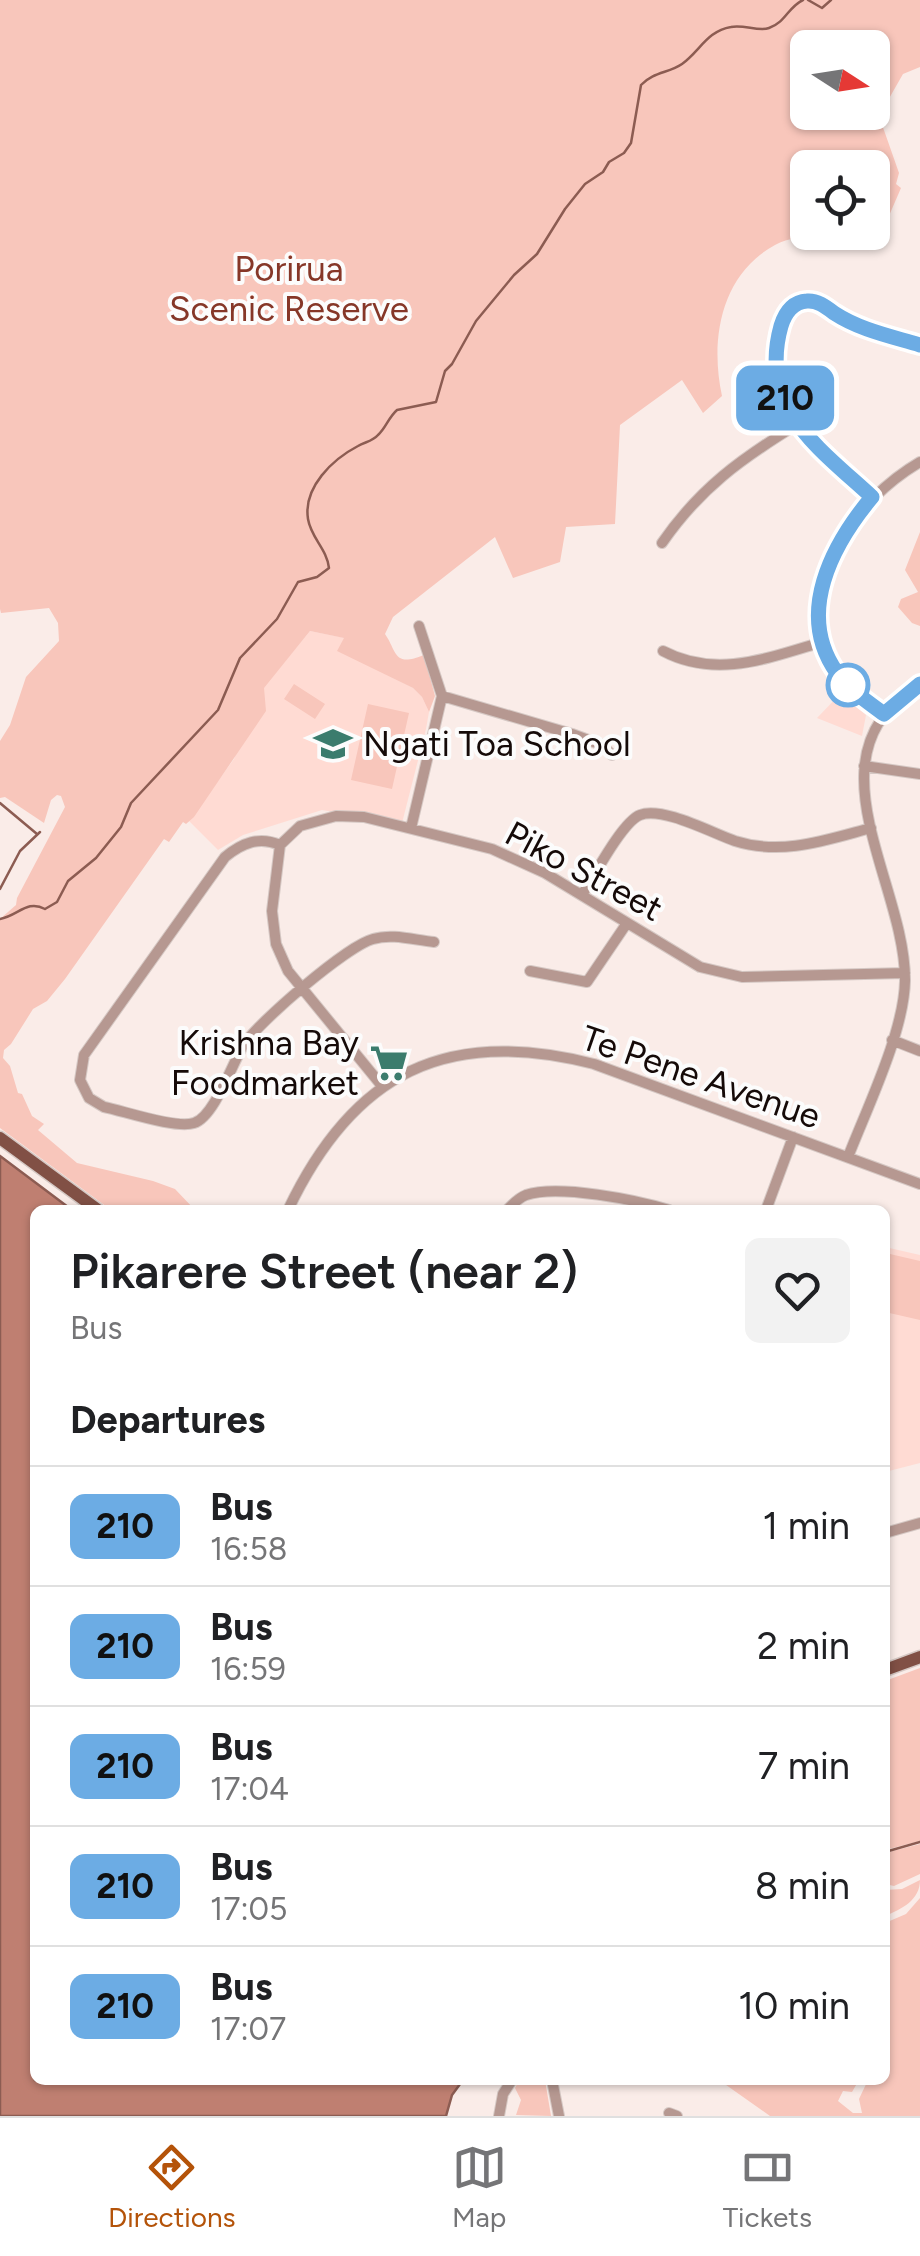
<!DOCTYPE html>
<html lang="en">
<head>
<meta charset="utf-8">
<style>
	body { margin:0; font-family:Figtree,sans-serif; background:#f2f2f2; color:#202124; height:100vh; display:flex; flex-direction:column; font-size:38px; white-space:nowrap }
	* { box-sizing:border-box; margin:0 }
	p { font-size:32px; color:#757577 }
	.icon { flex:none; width:55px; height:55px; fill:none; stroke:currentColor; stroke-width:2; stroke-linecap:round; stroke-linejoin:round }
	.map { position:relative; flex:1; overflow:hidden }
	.drawer { position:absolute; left:30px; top:1205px; width:860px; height:880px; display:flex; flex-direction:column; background:#fff; border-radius:15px; box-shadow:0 2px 8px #0004 }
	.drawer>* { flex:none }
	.badge { padding:0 20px; border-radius:15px; font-size:35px; line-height:65px }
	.needle { width:65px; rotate:102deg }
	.buttons { position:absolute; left:790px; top:30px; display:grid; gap:20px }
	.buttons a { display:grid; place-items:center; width:100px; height:100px; border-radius:15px; background:#fff; box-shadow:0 2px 8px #0004; font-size:50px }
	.map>.badge { position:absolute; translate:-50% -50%; box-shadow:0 0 0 5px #fff }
	h2 { padding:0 40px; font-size:38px; line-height:90px }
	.round { display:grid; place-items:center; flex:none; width:105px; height:105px; border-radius:15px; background:#f2f2f2 }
	.headline { display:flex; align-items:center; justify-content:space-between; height:170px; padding:0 40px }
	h1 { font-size:48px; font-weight:600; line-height:75px }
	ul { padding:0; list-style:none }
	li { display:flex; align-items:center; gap:30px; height:120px; padding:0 40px; border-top:2px solid #e0e0e0 }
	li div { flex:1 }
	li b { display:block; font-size:38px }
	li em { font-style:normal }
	li .badge { min-width:110px; font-weight:700; text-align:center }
	.menu { display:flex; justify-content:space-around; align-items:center; height:140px; border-top:2px solid #e0e0e0; background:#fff; font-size:28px; color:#757577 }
	.menu a { display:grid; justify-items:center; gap:5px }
	.menu .selected { color:#b45309 }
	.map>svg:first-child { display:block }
	.built { fill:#ffdbd3 }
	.green { fill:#f8c6bb; fill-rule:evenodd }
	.water { fill:#bf7f71; stroke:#8c5c52; stroke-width:2.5 }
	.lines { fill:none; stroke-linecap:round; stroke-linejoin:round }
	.stream { stroke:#8c5c52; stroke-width:2.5 }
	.minor-casing { stroke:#d5c8c4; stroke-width:12 }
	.major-casing { stroke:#d5c8c4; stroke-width:15 }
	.minor { stroke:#b69891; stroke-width:10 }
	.major { stroke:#815045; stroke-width:12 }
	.line-casing { stroke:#fff; stroke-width:22 }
	.line { stroke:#6cace4; stroke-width:15 }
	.stop-dot { fill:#fff; stroke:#6cace4; stroke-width:5 }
	.labels { text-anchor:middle; stroke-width:8; stroke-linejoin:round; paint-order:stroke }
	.park-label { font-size:35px; fill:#863728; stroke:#fcfcfc }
	.poi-label { font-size:35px; fill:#150a08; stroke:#fcfcfc; text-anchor:start }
	.street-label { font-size:35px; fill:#150a08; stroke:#fcfcfc }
</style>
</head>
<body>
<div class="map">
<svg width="920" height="2116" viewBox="0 0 920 2116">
	<rect width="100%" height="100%" fill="#faece8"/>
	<path class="built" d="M310,631L345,638L338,650L413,688L422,697L429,712L426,729L402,823L322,810L243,835L218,850L189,821L234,759L263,688Z
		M842,692L866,715L862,736L817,718Z
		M885,1247L920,1255V1463L885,1472Z"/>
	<path class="green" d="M0,0H920V67L903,74L879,116L899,173L896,184L901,188L882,232L873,228L872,168H808V232L820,233C806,236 788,238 775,245C720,275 710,341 722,396L703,413L682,380L620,425L615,524L566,527L560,562L513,578L495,537L393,617L385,634C397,651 393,668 424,655L435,696L429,712L422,697L413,688L337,651L344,638L310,631L264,688L266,711L194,817L186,824L183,822L169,842L164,839L65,979L47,1001L33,1009L11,1044L4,1050L3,1058L10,1066L18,1093L22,1094L32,1116L44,1124L38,1130L77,1163L153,1181L175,1189L195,1210H111L0,1128V919L16,905L17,898L65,807L61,796L57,795L51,800L44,823L5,797L0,798V741L10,725L26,677L59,641L58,623L49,608L1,613L0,609ZM808,48H872V112H808Z
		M920,532V626L912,623L898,607L901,599L918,592L905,570Z
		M294,684L325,704L315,719L284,699Z
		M368,704L409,713L392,789L351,780Z
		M890,1254L920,1261V1320L885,1312V1274Z
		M920,1668V1841L885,1850V1681Z
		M920,1844V1874L894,1886L885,1884V1853Z
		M920,1880C920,1900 902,1909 885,1916V1890L902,1889Z
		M920,1898V2116H770L719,2080H859L852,2092L843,2091L838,2101L853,2113H862L859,2099L868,2080H885V1923L906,1914Z
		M519,2080H545L551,2116L516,2115L521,2100L515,2088Z"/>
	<path class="water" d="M0,1156L72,1210H35V2080H463L452,2095L446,2116H0Z"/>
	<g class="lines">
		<path class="stream" d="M808,0L822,8L831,0
			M0,803L37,834
			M0,889L20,851L40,832
			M0,919C18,916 27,899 45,909L57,902L68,881L96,858L121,827L131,803L218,710L240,658L277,619L298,582L317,577L329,568C327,549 311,538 308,519C303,487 333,459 358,446C365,442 373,441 378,435C386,428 388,418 397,410L436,402L445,371L452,364L476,321L514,275L537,254L565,209L585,184L603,172L609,162L624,153L631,143L641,85C653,72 669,73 682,64C700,51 707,31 731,27C743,24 759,32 769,28C786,22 788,7 803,0
			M885,1852L920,1842"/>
		<g class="minor-casing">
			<path id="minor" d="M872,497C847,475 815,453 797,426C776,393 766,337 792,305L814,301L866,329L920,345
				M662,543C700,488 741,459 796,425
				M663,651C716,679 768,658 822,642
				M442,696L572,734L602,745L612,755
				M884,714C863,699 841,684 829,661C789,585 858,498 920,462
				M864,766L920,774
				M411,828L442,696L419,626
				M280,845C259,836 242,843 225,857L84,1055L80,1080L89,1098L104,1107C124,1111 176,1129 194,1123C214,1117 232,1064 243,1046C257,1023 347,946 373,939C392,933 414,940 434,942
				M582,895C593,878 622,822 640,815C662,806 712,833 735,841C782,856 826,840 871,828
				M530,971L587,982L627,923
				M892,1040L920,1051
				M382,1086L288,971L276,944L272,911L280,845L300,826L336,816L364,817L492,849L545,873L700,967L742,977L905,973
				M848,1157C867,1108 904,1032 905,981C906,882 803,754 920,684
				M288,1210C353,1073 446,1026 594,1064L920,1184
				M507,1210C513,1204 518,1198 526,1195C558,1184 637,1200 669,1210
				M766,1210L793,1137
				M885,1533L920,1523
				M552,2080L559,2116
				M669,2113L677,2116
				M499,2116L503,2094L512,2080"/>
		</g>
		<g class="major-casing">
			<path id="major" d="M0,1138L98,1210
				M885,1670L920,1657"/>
		</g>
		<use href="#minor" class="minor"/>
		<use href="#major" class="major"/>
	</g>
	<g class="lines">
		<g class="line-casing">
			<path id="line" d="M920,345C890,336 860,330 834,313C826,307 817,300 807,301C792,302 785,313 781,326C758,408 819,448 872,497C832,545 795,614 837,673C849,690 868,702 884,714L920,684"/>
		</g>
		<use href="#line" class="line"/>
	</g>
	<defs>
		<g id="school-bare" transform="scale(3)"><path d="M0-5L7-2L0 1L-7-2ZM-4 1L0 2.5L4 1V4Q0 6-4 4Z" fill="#3b7c6d" stroke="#fcfcfc" stroke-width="2.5" paint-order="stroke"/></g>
		<g id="supermarket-bare" transform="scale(3)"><path d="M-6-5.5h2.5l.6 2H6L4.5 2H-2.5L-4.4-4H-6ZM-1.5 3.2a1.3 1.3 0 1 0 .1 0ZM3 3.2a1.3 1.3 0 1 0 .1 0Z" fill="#3b7c6d" stroke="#fcfcfc" stroke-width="2.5" paint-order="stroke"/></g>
	</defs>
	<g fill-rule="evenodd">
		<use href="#school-bare" x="333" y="744"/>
		<use href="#supermarket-bare" x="389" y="1063"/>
	</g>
	<circle class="stop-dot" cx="848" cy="685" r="20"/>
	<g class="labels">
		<g class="park-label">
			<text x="289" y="281">Porirua<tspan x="289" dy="40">Scenic Reserve</tspan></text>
		</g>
		<g class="poi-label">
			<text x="363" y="756">Ngati Toa School</text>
			<text x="359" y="1055" text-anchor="end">Krishna Bay<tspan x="359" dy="40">Foodmarket</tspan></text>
		</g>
		<g class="street-label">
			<text transform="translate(584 871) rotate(28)" y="12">Piko Street</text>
			<text transform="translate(701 1077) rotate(19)" y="12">Te Pene Avenue</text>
		</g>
	</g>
</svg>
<div class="buttons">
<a><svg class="needle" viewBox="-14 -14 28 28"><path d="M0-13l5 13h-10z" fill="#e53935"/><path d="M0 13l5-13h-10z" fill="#757577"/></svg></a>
<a><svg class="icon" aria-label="locate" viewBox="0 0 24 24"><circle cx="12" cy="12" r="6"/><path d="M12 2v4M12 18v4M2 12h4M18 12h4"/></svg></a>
</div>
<b class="badge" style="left:785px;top:398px;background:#6cace4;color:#111">210</b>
<section class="drawer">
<div class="headline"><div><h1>Pikarere Street (near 2)</h1><p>Bus</p></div><a class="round"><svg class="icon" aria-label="heart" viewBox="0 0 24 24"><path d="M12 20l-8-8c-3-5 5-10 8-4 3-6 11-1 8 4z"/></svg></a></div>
<h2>Departures</h2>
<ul>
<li><span class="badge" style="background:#6cace4;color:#111">210</span><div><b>Bus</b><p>16:58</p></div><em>1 min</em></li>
<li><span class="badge" style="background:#6cace4;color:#111">210</span><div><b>Bus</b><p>16:59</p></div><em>2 min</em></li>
<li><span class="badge" style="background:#6cace4;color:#111">210</span><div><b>Bus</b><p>17:04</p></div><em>7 min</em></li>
<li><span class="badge" style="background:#6cace4;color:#111">210</span><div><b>Bus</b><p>17:05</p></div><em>8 min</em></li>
<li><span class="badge" style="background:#6cace4;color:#111">210</span><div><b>Bus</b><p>17:07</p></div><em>10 min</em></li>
</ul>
</section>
</div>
<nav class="menu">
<a class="selected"><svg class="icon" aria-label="directions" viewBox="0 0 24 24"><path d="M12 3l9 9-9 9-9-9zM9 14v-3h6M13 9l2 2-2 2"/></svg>Directions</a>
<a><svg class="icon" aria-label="map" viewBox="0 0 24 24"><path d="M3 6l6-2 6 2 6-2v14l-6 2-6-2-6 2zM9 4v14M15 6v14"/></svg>Map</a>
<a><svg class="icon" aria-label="tickets" viewBox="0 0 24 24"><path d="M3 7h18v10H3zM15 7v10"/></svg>Tickets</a>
</nav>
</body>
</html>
